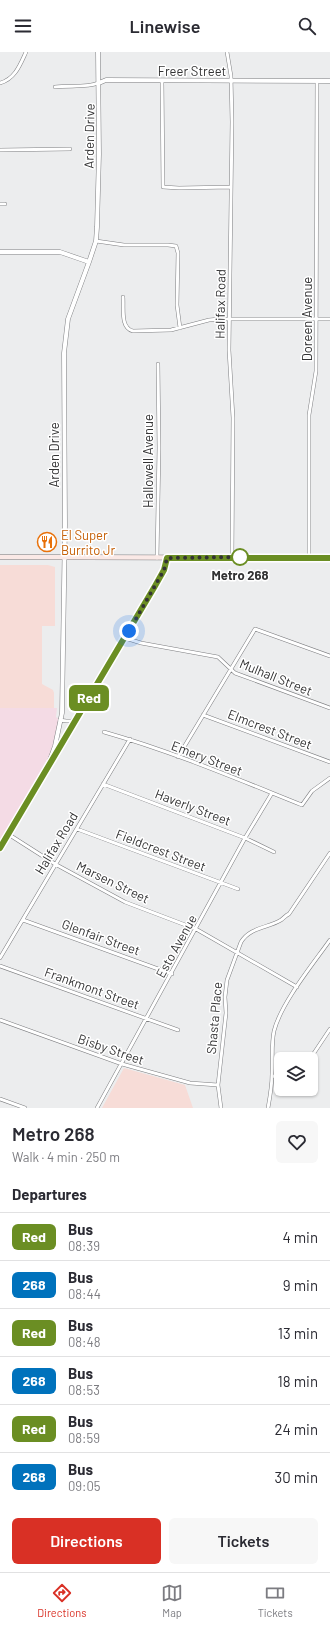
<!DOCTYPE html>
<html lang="en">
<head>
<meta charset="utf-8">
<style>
	body { margin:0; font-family:Barlow,sans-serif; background:#f7f7f7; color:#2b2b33; height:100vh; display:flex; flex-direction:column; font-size:15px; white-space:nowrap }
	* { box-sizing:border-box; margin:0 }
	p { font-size:13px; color:#7c7c81 }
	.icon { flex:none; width:22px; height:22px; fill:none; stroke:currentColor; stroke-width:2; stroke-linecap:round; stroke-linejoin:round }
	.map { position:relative; height:1056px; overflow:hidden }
	.sheet { display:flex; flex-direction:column; background:#fff; flex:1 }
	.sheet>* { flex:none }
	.badge { padding:0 8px; border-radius:6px; font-size:14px; line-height:26px }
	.tools { position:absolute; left:274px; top:1000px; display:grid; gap:8px }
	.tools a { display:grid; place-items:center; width:44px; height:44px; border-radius:6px; background:#fff; box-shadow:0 1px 3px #0004; font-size:20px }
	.you { position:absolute; width:20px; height:20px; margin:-10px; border:3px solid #fff; border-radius:50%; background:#1a73e8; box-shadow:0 0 0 6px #1a73e833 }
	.map>.badge { position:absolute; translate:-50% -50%; box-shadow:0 0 0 2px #fff }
	h2 { padding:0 12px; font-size:15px; line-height:36px }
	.round { display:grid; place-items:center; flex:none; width:42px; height:42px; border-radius:6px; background:#f7f7f7 }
	.headline { display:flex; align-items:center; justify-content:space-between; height:68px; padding:0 12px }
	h1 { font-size:19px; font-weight:600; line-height:30px }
	.action { display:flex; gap:8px; margin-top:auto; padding:8px 12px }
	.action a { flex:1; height:46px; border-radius:6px; background:#d93025; color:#fff; font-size:16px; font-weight:600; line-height:46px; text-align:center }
	.action a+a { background:#f7f7f7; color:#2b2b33 }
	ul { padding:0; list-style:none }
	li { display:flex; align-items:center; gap:12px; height:48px; padding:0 12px; border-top:1px solid #e1e1e2 }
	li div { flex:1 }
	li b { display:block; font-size:15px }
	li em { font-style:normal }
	li .badge { min-width:44px; font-weight:700; text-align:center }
	header { display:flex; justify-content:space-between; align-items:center; height:52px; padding:0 12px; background:#fff; font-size:18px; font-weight:600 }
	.tabs { display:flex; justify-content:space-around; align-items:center; height:56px; border-top:1px solid #e1e1e2; background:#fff; font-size:11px; color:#7c7c81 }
	.tabs a { display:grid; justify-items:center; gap:2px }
	.tabs .current { color:#d93025 }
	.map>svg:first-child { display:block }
	.industrial { fill:#f4dbe5 }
	.education { fill:#f7dcd7 }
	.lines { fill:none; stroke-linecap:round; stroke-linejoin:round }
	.minor-casing { stroke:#7d7e80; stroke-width:4 }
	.tertiary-casing { stroke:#7d7e80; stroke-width:5 }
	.secondary-casing { stroke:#7d7e80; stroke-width:5.5 }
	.minor { stroke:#fff; stroke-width:3 }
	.tertiary { stroke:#fff; stroke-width:4 }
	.secondary { stroke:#fae9e6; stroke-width:4.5 }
	.line-casing { stroke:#fff; stroke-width:9 }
	.line { stroke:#6b8e23; stroke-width:6 }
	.walk { stroke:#333334; stroke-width:4; stroke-dasharray:0 7.2 }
	.stop-dot { fill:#fff; stroke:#6b8e23; stroke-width:2 }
	.labels { text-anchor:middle; stroke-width:3; stroke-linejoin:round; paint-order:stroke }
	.street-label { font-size:13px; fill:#333334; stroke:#fff }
	.food-label { font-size:13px; fill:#c56008; stroke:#fff; text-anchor:start }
	.stop-label { font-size:13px; font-weight:bold; fill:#333334; stroke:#fff }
</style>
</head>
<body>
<header><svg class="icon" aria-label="menu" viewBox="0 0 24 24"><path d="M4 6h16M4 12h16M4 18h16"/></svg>Linewise<svg class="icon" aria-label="search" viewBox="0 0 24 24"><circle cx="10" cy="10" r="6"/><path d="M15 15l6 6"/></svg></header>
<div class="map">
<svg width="330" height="1056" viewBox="0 0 330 1056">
	<rect width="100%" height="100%" fill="#ecedee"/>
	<path class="industrial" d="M0,656H57L56,665L60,668L55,694L47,716L0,795Z"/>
	<path class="education" d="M0,513H48L55,515V574H42V632L53,638L54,641V656H0Z
		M124,1016L185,1033L193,1056H102Z"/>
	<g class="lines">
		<g class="minor-casing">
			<path id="minor" d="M227,0L231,24L232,70L229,298L233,366L232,505
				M162,29L163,135L179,136L231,135
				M0,31C15,27 20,13 26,0
				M55,35C68,33 87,36 98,31
				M0,98L70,97
				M0,152H5
				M96,189L124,193H168L176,194L178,201L177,253L180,276
				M123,245C124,256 120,276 133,279L171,278L209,268L219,267H330
				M157,506L159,396L158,312
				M309,506V363L316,319L317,29
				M125,586L141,591L218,605L235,621L330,656
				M203,663L330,710
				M60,668C67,669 73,671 78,665L164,518L167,506
				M104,680C171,699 237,727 302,753L312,739L330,726
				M178,705L255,577L330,604
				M103,732L245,786L274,800
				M77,777L238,837
				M8,782L55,812L125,850L196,877L297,935
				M23,868L172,922
				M0,906L130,687
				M0,914L178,978
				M0,968L122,1012L190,1031L218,1033
				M310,1007L330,977
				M272,1024L281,1025
				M0,1047L25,1056
				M97,1056L245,786L272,741
				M221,1056L218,1033L226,961L225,945L227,928L241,890C250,875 268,876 281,868C284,866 286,863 289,862L330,801
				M268,1056C270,1045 272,1034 272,1022C273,1008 271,993 274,979C281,951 313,912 330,888"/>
		</g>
		<g class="tertiary-casing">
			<path id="tertiary" d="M99,31L106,28L330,29
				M0,200H60L89,210
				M51,709L78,666
				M0,796L47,716L55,694L62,661L65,473L64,301L68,267L89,210L96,189L97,175L99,102L98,0"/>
		</g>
		<g class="secondary-casing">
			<path id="secondary" d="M0,505L330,506"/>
		</g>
		<use href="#minor" class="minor"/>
		<use href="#tertiary" class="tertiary"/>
		<use href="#secondary" class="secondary"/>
	</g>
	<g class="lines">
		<g class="line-casing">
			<path id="line" d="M0,796L155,534L164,518L167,506H330"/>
		</g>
		<use href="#line" class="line"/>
		<path class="walk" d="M129,579L164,518L167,506L240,505"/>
	</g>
	<defs>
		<g id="restaurant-ring" transform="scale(1)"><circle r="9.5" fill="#fff" stroke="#e8710a" stroke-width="1.5"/><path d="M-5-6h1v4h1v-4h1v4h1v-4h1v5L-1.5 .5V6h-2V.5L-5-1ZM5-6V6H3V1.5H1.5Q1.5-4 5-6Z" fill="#e8710a"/></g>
	</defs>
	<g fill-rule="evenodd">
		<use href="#restaurant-ring" x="47" y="490"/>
	</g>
	<circle class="stop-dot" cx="240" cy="505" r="8"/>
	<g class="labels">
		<g class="street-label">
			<text x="192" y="24">Freer Street</text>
			<text transform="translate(89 84) rotate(-89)" y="5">Arden Drive</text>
			<text transform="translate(220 252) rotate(-89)" y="5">Halifax Road</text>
			<text transform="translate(307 267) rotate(-90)" y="5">Doreen Avenue</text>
			<text transform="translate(54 403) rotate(-90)" y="5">Arden Drive</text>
			<text transform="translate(148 409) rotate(-90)" y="5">Hallowell Avenue</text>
			<text transform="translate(276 625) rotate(22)" y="5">Mulhall Street</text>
			<text transform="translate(270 677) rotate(21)" y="5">Elmcrest Street</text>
			<text transform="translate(207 706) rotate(21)" y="5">Emery Street</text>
			<text transform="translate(193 755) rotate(21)" y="5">Haverly Street</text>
			<text transform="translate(56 791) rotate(-59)" y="5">Halifax Road</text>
			<text transform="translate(161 798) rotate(21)" y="5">Fieldcrest Street</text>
			<text transform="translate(113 830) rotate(26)" y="5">Marsen Street</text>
			<text transform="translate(101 885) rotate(20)" y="5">Glenfair Street</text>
			<text transform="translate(176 894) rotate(-61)" y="5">Esto Avenue</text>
			<text transform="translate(92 936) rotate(20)" y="5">Frankmont Street</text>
			<text transform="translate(214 966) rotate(-85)" y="5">Shasta Place</text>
			<text transform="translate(111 997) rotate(19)" y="5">Bisby Street</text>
		</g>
		<g class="food-label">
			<text x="61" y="488">El Super<tspan x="61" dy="15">Burrito Jr</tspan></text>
		</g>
		<g class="stop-label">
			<text x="240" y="528">Metro 268</text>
		</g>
	</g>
</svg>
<div class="tools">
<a><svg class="icon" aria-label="layers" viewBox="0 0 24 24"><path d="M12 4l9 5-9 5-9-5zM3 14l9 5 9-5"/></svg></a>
</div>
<div class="you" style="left:129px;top:579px"></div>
<b class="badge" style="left:89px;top:646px;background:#6b8e23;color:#fff">Red</b>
</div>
<section class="sheet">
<div class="headline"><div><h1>Metro 268</h1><p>Walk · 4 min · 250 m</p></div><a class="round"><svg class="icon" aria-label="heart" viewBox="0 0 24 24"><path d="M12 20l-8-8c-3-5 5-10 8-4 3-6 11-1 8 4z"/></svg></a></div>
<h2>Departures</h2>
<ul>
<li><span class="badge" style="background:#6b8e23;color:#fff">Red</span><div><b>Bus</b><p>08:39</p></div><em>4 min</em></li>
<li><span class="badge" style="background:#0072bc;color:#fff">268</span><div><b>Bus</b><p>08:44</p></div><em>9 min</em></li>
<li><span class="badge" style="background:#6b8e23;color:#fff">Red</span><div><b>Bus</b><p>08:48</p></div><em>13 min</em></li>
<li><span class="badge" style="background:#0072bc;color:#fff">268</span><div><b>Bus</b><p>08:53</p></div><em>18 min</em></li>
<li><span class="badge" style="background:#6b8e23;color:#fff">Red</span><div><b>Bus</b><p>08:59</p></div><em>24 min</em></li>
<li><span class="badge" style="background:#0072bc;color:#fff">268</span><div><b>Bus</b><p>09:05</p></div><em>30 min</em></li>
</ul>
<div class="action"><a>Directions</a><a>Tickets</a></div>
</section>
<nav class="tabs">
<a class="current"><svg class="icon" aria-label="directions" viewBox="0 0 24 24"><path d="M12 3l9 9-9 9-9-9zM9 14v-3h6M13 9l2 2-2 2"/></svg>Directions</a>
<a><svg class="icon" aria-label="map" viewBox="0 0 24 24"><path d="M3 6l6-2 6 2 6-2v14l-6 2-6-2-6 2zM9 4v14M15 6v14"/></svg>Map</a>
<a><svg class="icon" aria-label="tickets" viewBox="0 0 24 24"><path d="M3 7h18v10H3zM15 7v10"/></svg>Tickets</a>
</nav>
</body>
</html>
